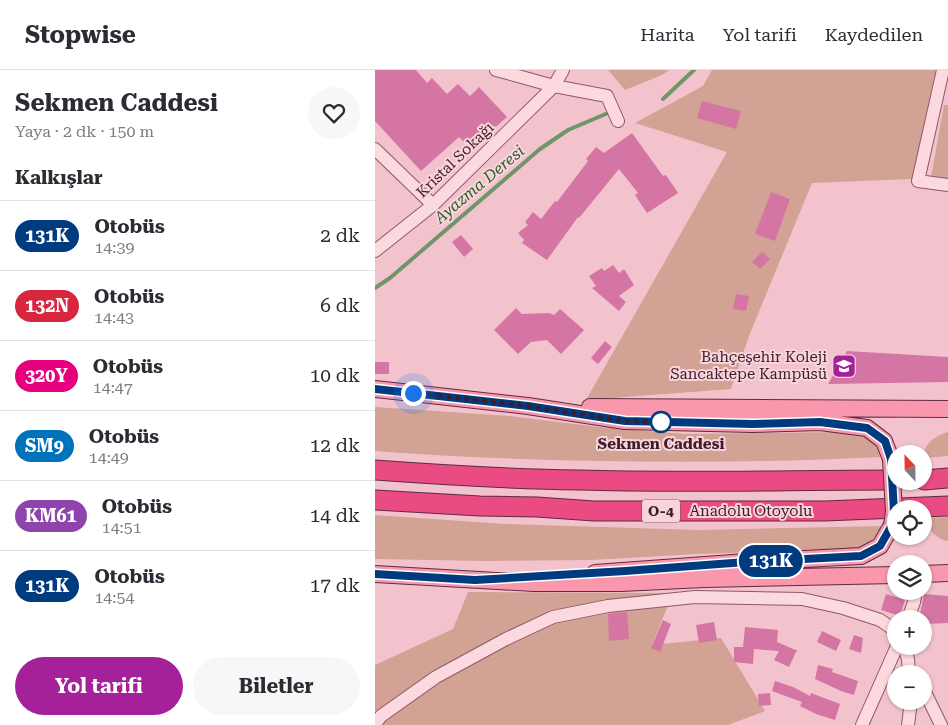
<!DOCTYPE html>
<html lang="tr">
<head>
<meta charset="utf-8">
<style>
	body { margin:0; font-family:"Roboto Serif",serif; background:#f7f7f7; color:#2b2b33; height:100vh; display:flex; flex-direction:column; font-size:19px; white-space:nowrap }
	* { box-sizing:border-box; margin:0 }
	p { font-size:16px; color:#7c7c81 }
	.icon { flex:none; width:28px; height:28px; fill:none; stroke:currentColor; stroke-width:2; stroke-linecap:round; stroke-linejoin:round }
	.map { position:relative; flex:1; overflow:hidden }
	.sheet { display:flex; flex-direction:column; background:#fff; width:375px }
	.sheet>* { flex:none }
	.badge { padding:0 10px; border-radius:16px; font-size:18px; line-height:32px }
	.needle { width:32px; rotate:338deg }
	.controls { position:absolute; left:512px; top:375px; display:grid; gap:10px }
	.controls a { display:grid; place-items:center; width:45px; height:45px; border-radius:50%; background:#fff; box-shadow:0 1px 4px #0004; font-size:25px }
	.you { position:absolute; width:25px; height:25px; margin:-12px; border:4px solid #fff; border-radius:50%; background:#1a73e8; box-shadow:0 0 0 8px #1a73e833 }
	.map>.badge { position:absolute; translate:-50% -50%; box-shadow:0 0 0 2px #fff }
	h2 { padding:0 15px; font-size:19px; line-height:45px }
	.round { display:grid; place-items:center; flex:none; width:52px; height:52px; border-radius:26px; background:#f7f7f7 }
	.head { display:flex; align-items:center; justify-content:space-between; height:85px; padding:0 15px }
	h1 { font-size:24px; font-weight:700; line-height:38px }
	.action { display:flex; gap:10px; margin-top:auto; padding:10px 15px }
	.action a { flex:1; height:58px; border-radius:30px; background:#a5219a; color:#fff; font-size:20px; font-weight:700; line-height:58px; text-align:center }
	.action a+a { background:#f7f7f7; color:#2b2b33 }
	ul { padding:0; list-style:none }
	li { display:flex; align-items:center; gap:15px; height:70px; padding:0 15px; border-top:1px solid #e1e1e2 }
	li div { flex:1 }
	li b { display:block; font-size:19px }
	li em { font-style:normal }
	li .badge { min-width:55px; font-weight:700; text-align:center }
	header { display:flex; align-items:center; gap:30px; box-sizing:border-box; height:70px; padding:0 25px; background:#fff; border-bottom:1px solid #e1e1e2 }
	header strong { font-size:24px }
	nav { display:flex; gap:28px; margin-inline-start:auto; font-size:18px }
	main { display:flex; flex:1; min-height:0 }
	.map>svg:first-child { display:block }
	.green { fill:#d2a295 }
	.lines { fill:none; stroke-linecap:round; stroke-linejoin:round }
	.stream { stroke:#71956b; stroke-width:4 }
	.building { fill:#d575a4 }
	.minor-casing { stroke:#8f576c; stroke-width:14 }
	.major-casing { stroke:#5d2c42; stroke-width:18 }
	.highway-casing { stroke:#5d2c42; stroke-width:21 }
	.minor { stroke:#fcd8df; stroke-width:12 }
	.major { stroke:#f997ad; stroke-width:16 }
	.highway { stroke:#ea4b83; stroke-width:19 }
	.major-bridge-casing { stroke:#5d2c42; stroke-width:18; stroke-linecap:butt }
	.major-bridge { stroke:#f997ad; stroke-width:16 }
	.line-casing { stroke:#fff; stroke-width:11 }
	.line { stroke:#003b80; stroke-width:8 }
	.walk { stroke:#3e1d2b; stroke-width:5; stroke-dasharray:0 9 }
	.stop-dot { fill:#fff; stroke:#003b80; stroke-width:2.5 }
	.labels { text-anchor:middle; stroke-width:4; stroke-linejoin:round; paint-order:stroke }
	.shield { fill:#f9d4db; stroke:#765460; stroke-width:1 }
	.shield-label { font-size:14px; font-weight:bold; fill:#3e1d2b }
	.street-label { font-size:15px; fill:#3e1d2b; stroke:#f9d4db }
	.poi-label { font-size:15px; fill:#3e1d2b; stroke:#f9d4db; text-anchor:end }
	.stop-label { font-size:15px; font-weight:bold; fill:#3e1d2b; stroke:#f9d4db }
	.water-label { font-size:16px; font-style:italic; fill:#2b5f2c; stroke:#f9d4db }
</style>
</head>
<body>
<header>
<strong>Stopwise</strong>
<nav><a>Harita</a><a>Yol tarifi</a><a>Kaydedilen</a></nav>
</header>
<main>
<section class="sheet">
<div class="head"><div><h1>Sekmen Caddesi</h1><p>Yaya · 2 dk · 150 m</p></div><a class="round"><svg class="icon" aria-label="heart" viewBox="0 0 24 24"><path d="M12 20l-8-8c-3-5 5-10 8-4 3-6 11-1 8 4z"/></svg></a></div>
<h2>Kalkışlar</h2>
<ul>
<li><span class="badge" style="background:#003b80;color:#fff">131K</span><div><b>Otobüs</b><p>14:39</p></div><em>2 dk</em></li>
<li><span class="badge" style="background:#d7263d;color:#fff">132N</span><div><b>Otobüs</b><p>14:43</p></div><em>6 dk</em></li>
<li><span class="badge" style="background:#e6007e;color:#fff">320Y</span><div><b>Otobüs</b><p>14:47</p></div><em>10 dk</em></li>
<li><span class="badge" style="background:#0072bc;color:#fff">SM9</span><div><b>Otobüs</b><p>14:49</p></div><em>12 dk</em></li>
<li><span class="badge" style="background:#8e44ad;color:#fff">KM61</span><div><b>Otobüs</b><p>14:51</p></div><em>14 dk</em></li>
<li><span class="badge" style="background:#003b80;color:#fff">131K</span><div><b>Otobüs</b><p>14:54</p></div><em>17 dk</em></li>
</ul>
<div class="action"><a>Yol tarifi</a><a>Biletler</a></div>
</section>
<div class="map">
<svg width="573" height="655" viewBox="0 0 573 655">
	<rect width="100%" height="100%" fill="#f3c3cd"/>
	<path class="green" d="M233,0H294L287,5L250,20Z
		M337,0H561L537,109L437,113L374,266L356,319L211,330L352,82L260,53L328,16Z
		M569,35H573V109L556,107Z
		M0,337L135,346L224,357L310,364L469,362L494,367L504,378L507,387C386,393 265,393 144,389C96,387 48,385 0,381Z
		M573,362V386L549,388C548,374 560,366 573,362Z
		M0,445L130,454L323,460L509,456L495,472L481,479L322,484L217,490L110,491L0,489Z
		M573,447V471C562,470 552,458 549,448Z
		M93,522L298,523L277,575L346,568L390,641L353,655H0V595L78,559Z"/>
	<g class="lines">
		<path class="stream" d="M288,29L319,0
			M0,218L15,208L165,79L193,60L233,43"/>
	</g>
	<path class="building" d="M0,0H41L52,13L57,8L72,24L83,14L95,26L104,17L132,47L96,79L84,67L46,101L0,51Z
		M327,31L366,41L361,59L322,48Z
		M257,63L288,106L291,105L303,123L272,143L260,125L263,123L244,99L204,148L203,147L172,190L147,173L149,170L143,163L153,155L150,152L158,142L166,149L180,131L182,132L213,91L211,89L221,77L229,83Z
		M396,122L415,129L400,171L380,164Z
		M86,165L98,179L89,187L77,172Z
		M387,182L395,189L385,199L377,192Z
		M238,195L244,203L249,199L259,215L244,226L251,232L244,241L217,218L221,216L214,206L227,198L229,201Z
		M361,224L374,226L371,241L358,239Z
		M141,238L147,244L174,243L179,245L185,239L209,260L186,284L172,270L156,272L143,284L119,260Z
		M230,271L237,277L223,294L216,288Z
		M472,281L573,287V312L453,314Z
		M0,292H14V304H0Z
		M511,524L530,530L525,546L506,540Z
		M549,524L573,526V553L549,554V549H544Z
		M252,542L254,569L234,571L233,544Z
		M288,550L296,554L285,582L276,578Z
		M339,552L342,570L324,573L321,555Z
		M370,557L403,560L402,572L423,581L421,582L414,597L399,590L404,581L379,579L378,594L359,592V577H368Z
		M447,561L466,570L461,581L442,572Z
		M479,565L488,568L486,583L474,579Z
		M443,595L458,599L457,602L483,611L479,625L466,621L440,609Z
		M400,611L418,617L435,626L436,623L465,634L460,650L441,644L425,636L427,632L397,621Z
		M395,623L396,635L384,636L383,624Z"/>
	<g class="lines">
		<g class="minor-casing">
			<path id="minor" d="M188,0L179,16L232,26L243,51
				M568,0L543,111L573,115
				M0,79L58,135
				M0,181L58,135L179,16L121,0
				M533,549L539,532L541,521
				M529,576L533,589L534,604
				M549,620L566,655
				M0,654L6,646L61,607L131,569L178,547L233,536L320,527L427,529L468,538L505,550L521,561
				M487,655L522,576
				M533,655L536,631"/>
		</g>
		<g class="major-casing">
			<path id="major" d="M0,319L153,336L250,351L377,354L445,352L492,358L509,371L516,389
				M215,337L573,339
				M220,503L371,492L486,486L505,476L517,455
				M0,504L159,513H246L329,509L521,505
				M549,504L573,503"/>
		</g>
		<g class="highway-casing">
			<path id="highway" d="M0,400C68,405 136,409 204,410C310,413 415,410 521,410
				M549,410L573,408
				M0,430L105,436L162,437L219,441H450L573,436"/>
		</g>
		<use href="#minor" class="minor"/>
		<use href="#major" class="major"/>
		<use href="#highway" class="highway"/>
		<g class="major-bridge-casing">
			<path id="major-bridge" d="M516,389L519,442L517,455"/>
		</g>
		<use href="#major-bridge" class="major-bridge"/>
	</g>
	<g class="lines">
		<g class="line-casing">
			<path id="line" d="M0,319L153,336L250,351L377,354L445,352L492,358L510,371L516,389L519,442L517,455L505,476L486,486L371,492L250,501L100,510L0,504"/>
		</g>
		<use href="#line" class="line"/>
		<path class="walk" d="M38,323L153,336L250,351L286,352"/>
	</g>
	<defs>
		<g id="school-square" transform="scale(1.25)"><rect x="-9" y="-9" width="18" height="18" rx="4" fill="#a5219a" stroke="#f9d4db"/><path d="M0-5L7-2L0 1L-7-2ZM-4 1L0 2.5L4 1V4Q0 6-4 4Z" fill="#fff"/></g>
	</defs>
	<g fill-rule="evenodd">
		<use href="#school-square" x="469" y="296"/>
	</g>
	<circle class="stop-dot" cx="286" cy="352" r="10"/>
	<g class="labels">
		<rect class="shield" x="267" y="429.5" width="38" height="23" rx="4"/>
		<g class="shield-label">
			<text x="286" y="446">O-4</text>
		</g>
		<g class="street-label">
			<text transform="translate(80 90) rotate(-44)" y="5">Kristal Sokağı</text>
			<text x="376" y="446">Anadolu Otoyolu</text>
		</g>
		<g class="poi-label">
			<text x="452" y="292">Bahçeşehir Koleji<tspan x="452" dy="17">Sancaktepe Kampüsü</tspan></text>
		</g>
		<g class="stop-label">
			<text x="286" y="379">Sekmen Caddesi</text>
		</g>
		<g class="water-label">
			<text transform="translate(104 114) rotate(-40)" y="6">Ayazma Deresi</text>
		</g>
	</g>
</svg>
<div class="controls">
<a><svg class="needle" viewBox="-14 -14 28 28"><path d="M0-13l5 13h-10z" fill="#e53935"/><path d="M0 13l5-13h-10z" fill="#7c7c81"/></svg></a>
<a><svg class="icon" aria-label="locate" viewBox="0 0 24 24"><circle cx="12" cy="12" r="6"/><path d="M12 2v4M12 18v4M2 12h4M18 12h4"/></svg></a>
<a><svg class="icon" aria-label="layers" viewBox="0 0 24 24"><path d="M12 4l9 5-9 5-9-5zM3 14l9 5 9-5"/></svg></a>
<a>+</a>
<a>−</a>
</div>
<div class="you" style="left:38px;top:323px"></div>
<b class="badge" style="left:396px;top:491px;background:#003b80;color:#fff">131K</b>
</div>
</main>
</body>
</html>
